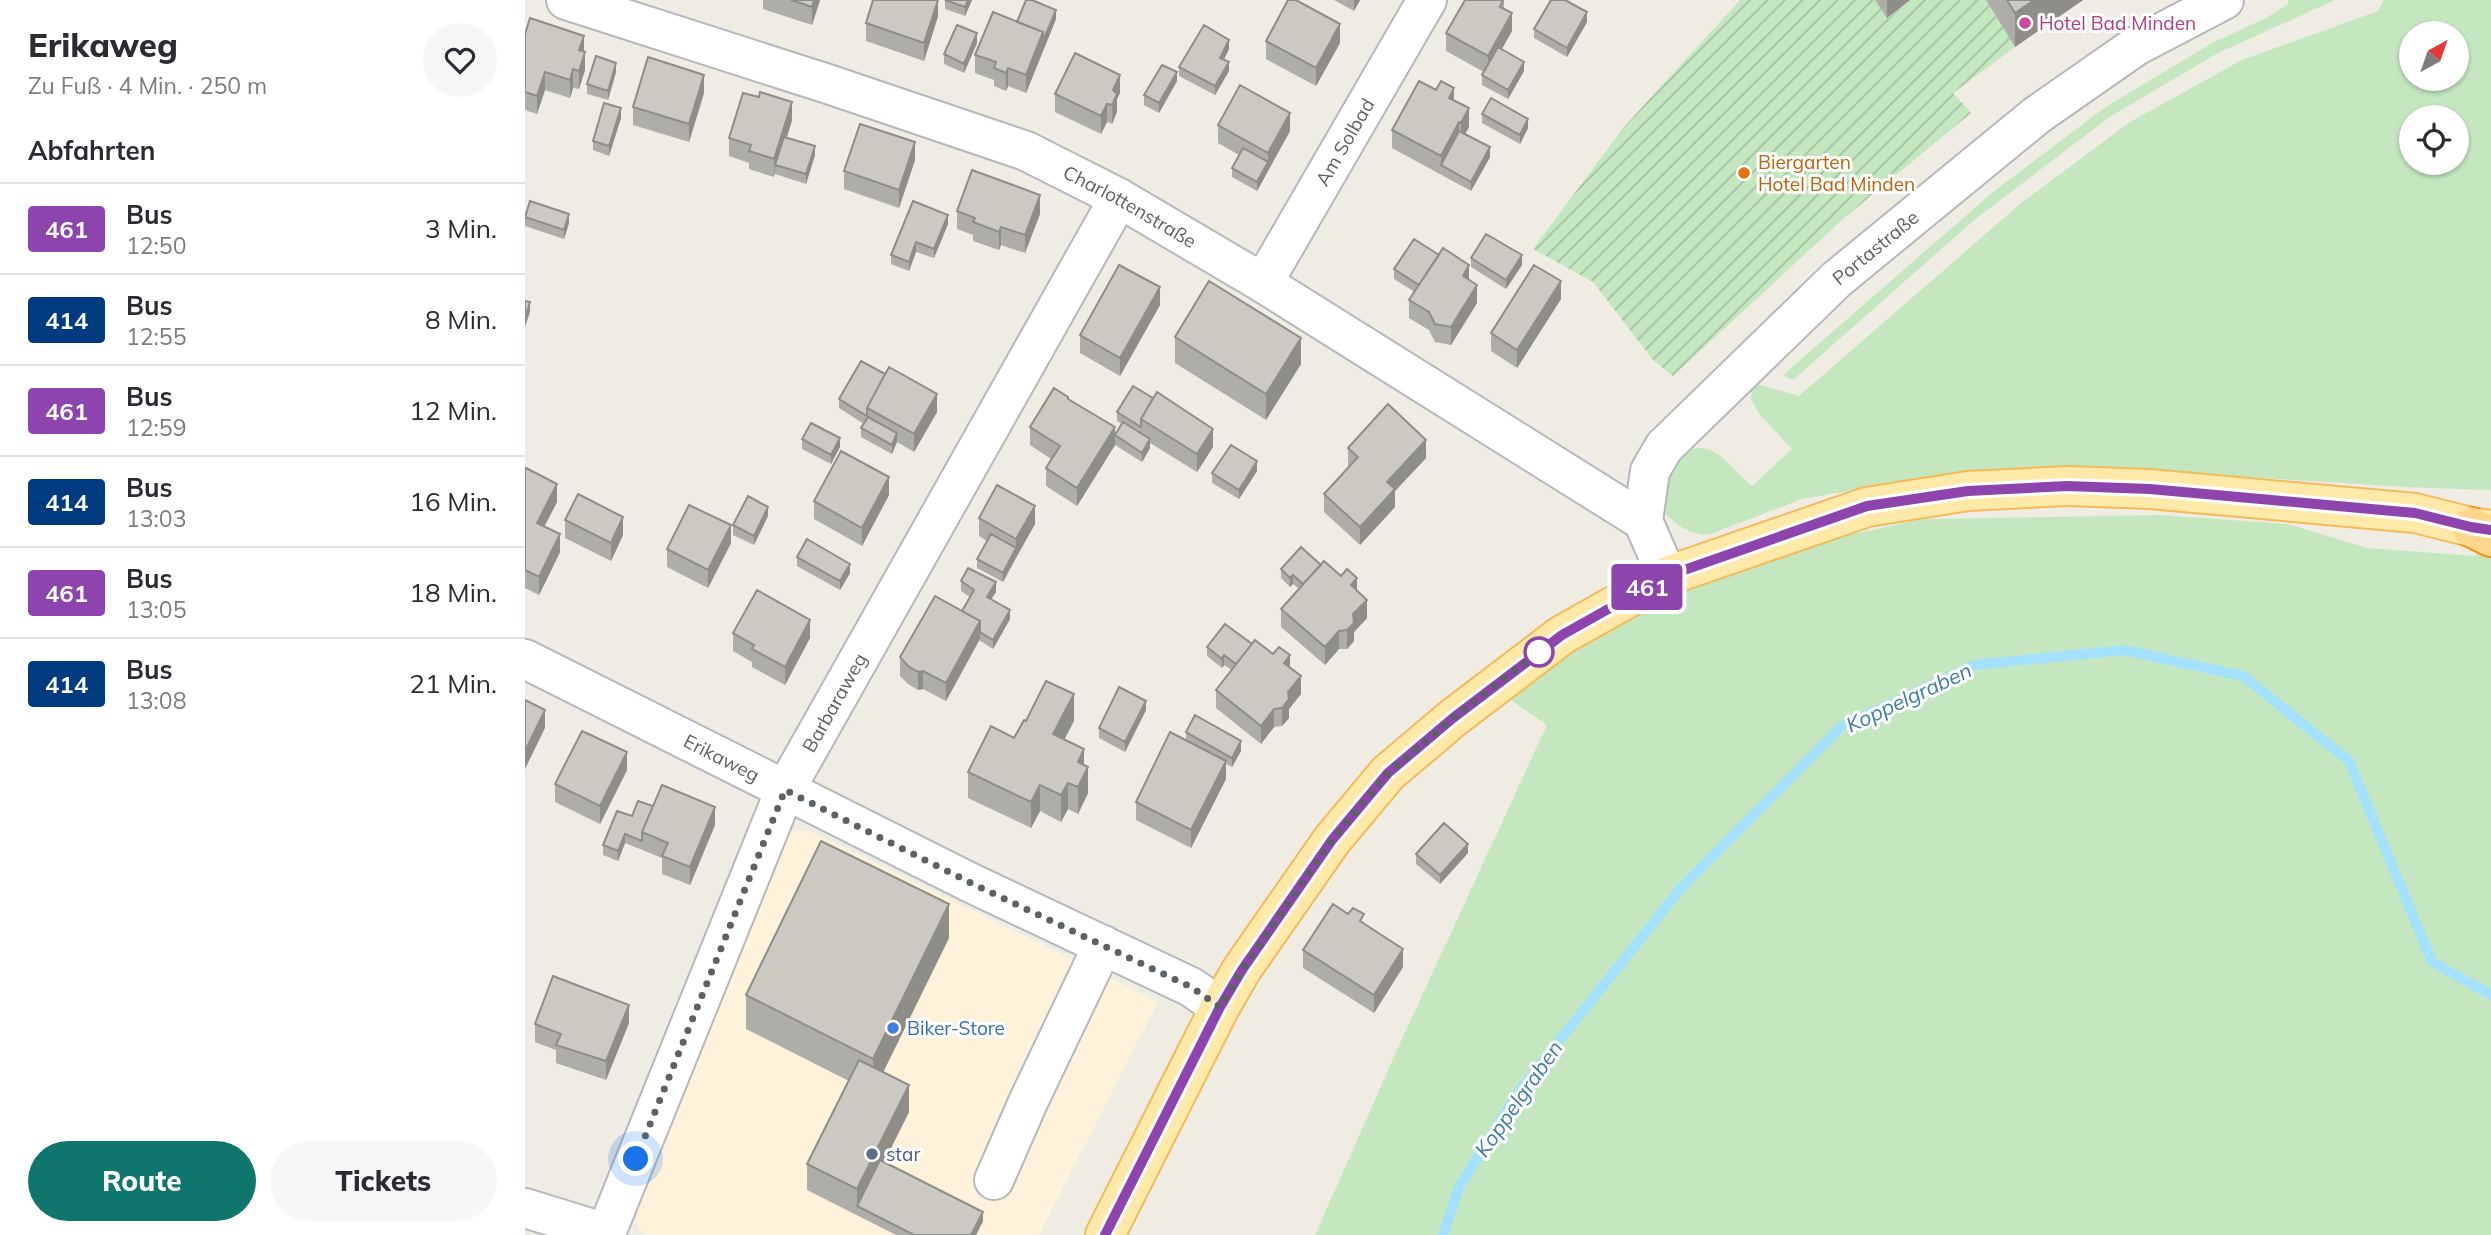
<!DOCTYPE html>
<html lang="de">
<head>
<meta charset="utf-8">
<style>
	body { margin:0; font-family:Mulish,sans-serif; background:#f7f7f7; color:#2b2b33; height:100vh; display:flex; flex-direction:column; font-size:26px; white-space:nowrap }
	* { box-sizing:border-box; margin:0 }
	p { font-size:23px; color:#7c7c81 }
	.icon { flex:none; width:38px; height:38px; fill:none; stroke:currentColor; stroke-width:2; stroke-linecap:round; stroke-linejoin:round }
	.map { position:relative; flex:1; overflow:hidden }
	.sheet { display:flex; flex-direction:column; background:#fff; width:525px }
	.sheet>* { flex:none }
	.badge { padding:0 14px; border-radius:5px; font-size:24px; line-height:46px }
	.needle { width:46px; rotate:40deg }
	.fabs { position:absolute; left:1874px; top:21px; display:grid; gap:14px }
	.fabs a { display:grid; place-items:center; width:70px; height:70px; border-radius:50%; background:#fff; box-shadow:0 2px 5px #0004; font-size:35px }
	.you { position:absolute; width:35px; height:35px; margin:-18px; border:5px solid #fff; border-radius:50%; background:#1a73e8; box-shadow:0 0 0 10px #1a73e833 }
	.map>.badge { position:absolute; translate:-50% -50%; box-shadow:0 0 0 4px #fff }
	h2 { padding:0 28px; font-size:26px; line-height:63px }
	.round { display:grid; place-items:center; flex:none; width:74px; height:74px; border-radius:37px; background:#f7f7f7 }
	.summary { display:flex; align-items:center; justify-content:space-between; height:119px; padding:0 28px }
	h1 { font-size:33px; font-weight:800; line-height:52px }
	.action { display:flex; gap:14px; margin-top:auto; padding:14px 28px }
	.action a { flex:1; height:80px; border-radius:42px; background:#0f766e; color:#fff; font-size:28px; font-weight:800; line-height:80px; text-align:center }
	.action a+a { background:#f7f7f7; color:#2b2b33 }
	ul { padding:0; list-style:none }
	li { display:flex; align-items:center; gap:21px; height:91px; padding:0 28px; border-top:2px solid #e1e1e2 }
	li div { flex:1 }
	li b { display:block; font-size:26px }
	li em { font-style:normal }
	li .badge { min-width:77px; font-weight:700; text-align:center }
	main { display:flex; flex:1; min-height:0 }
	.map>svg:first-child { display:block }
	.commercial { fill:#fef3da }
	.green { fill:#c4e7c0; fill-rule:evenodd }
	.garden { fill:url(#garden-furrows) }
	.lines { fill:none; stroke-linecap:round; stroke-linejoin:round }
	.stream { stroke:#a4e0ff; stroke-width:10 }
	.minor-casing { stroke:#b5b8bb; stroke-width:42 }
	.major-casing { stroke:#f4ba59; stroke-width:42 }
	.highway-casing { stroke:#f39100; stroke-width:42 }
	.minor { stroke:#fff; stroke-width:38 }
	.major { stroke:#ffe9a9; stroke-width:38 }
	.highway { stroke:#fed78c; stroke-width:38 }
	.wall { fill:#afada8 }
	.shaded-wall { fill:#8f8d88 }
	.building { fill:#ccc9c3; stroke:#8f8d88; stroke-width:2 }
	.line-casing { stroke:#fff; stroke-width:16 }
	.line { stroke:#8e44ad; stroke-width:10 }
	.walk { stroke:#5c6165; stroke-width:7; stroke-dasharray:0 12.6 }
	.hotel-dot { fill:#d1479c; stroke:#fff; stroke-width:2.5 }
	.food-dot { fill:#e8710a; stroke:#fff; stroke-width:2.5 }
	.stop-dot { fill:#fff; stroke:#8e44ad; stroke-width:3.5 }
	.shop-dot { fill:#3f7fe0; stroke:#fff; stroke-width:2.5 }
	.service-dot { fill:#5c6f8a; stroke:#fff; stroke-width:2.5 }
	.labels { text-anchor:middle; stroke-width:6; stroke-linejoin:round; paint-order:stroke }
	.hotel-label { font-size:19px; fill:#b23c85; stroke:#fff; text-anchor:start }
	.street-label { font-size:19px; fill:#5c6165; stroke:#fff }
	.food-label { font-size:19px; fill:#c56008; stroke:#fff; text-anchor:start }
	.shop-label { font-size:19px; fill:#366cbe; stroke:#fff; text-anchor:start }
	.service-label { font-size:19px; fill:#4e5e75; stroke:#fff; text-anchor:start }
	.water-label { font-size:21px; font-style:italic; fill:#3c7baa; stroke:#fff }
</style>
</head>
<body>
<main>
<section class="sheet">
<div class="summary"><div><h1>Erikaweg</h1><p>Zu Fuß · 4 Min. · 250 m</p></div><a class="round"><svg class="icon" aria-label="heart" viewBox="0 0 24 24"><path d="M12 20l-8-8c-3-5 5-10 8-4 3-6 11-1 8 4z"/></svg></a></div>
<h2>Abfahrten</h2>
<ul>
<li><span class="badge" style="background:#8e44ad;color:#fff">461</span><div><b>Bus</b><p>12:50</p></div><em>3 Min.</em></li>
<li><span class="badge" style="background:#003b80;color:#fff">414</span><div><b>Bus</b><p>12:55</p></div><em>8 Min.</em></li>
<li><span class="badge" style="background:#8e44ad;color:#fff">461</span><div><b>Bus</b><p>12:59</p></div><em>12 Min.</em></li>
<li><span class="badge" style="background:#003b80;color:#fff">414</span><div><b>Bus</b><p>13:03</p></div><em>16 Min.</em></li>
<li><span class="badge" style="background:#8e44ad;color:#fff">461</span><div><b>Bus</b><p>13:05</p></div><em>18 Min.</em></li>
<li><span class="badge" style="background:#003b80;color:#fff">414</span><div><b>Bus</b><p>13:08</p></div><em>21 Min.</em></li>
</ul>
<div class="action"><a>Route</a><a>Tickets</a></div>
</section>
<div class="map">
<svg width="1966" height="1235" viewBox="0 0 1966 1235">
	<defs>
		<pattern id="garden-furrows" width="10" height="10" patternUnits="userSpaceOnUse" patternTransform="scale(1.75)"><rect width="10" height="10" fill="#c4e7c0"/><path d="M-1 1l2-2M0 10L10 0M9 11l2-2" fill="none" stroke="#a2bfa0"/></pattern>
	</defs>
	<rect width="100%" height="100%" fill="#efece4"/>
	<path class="commercial" d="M274,830L286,831L633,1002L514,1235H121L114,1229L111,1222L113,1209L215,948L260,841L265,834Z"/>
	<path class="green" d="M1763,0H1810L1693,53L1586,116L1448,221L1268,380L1258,375L1468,192L1579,108L1687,43L1741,18L1763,4Z
		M1859,0H1966V490L1879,487L1554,466L1441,471L1277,499L1183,535C1163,534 1151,525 1138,511V468C1182,427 1195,457 1227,486L1267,449L1235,415L1226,400L1228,383L1274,396L1495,204L1605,122L1717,60L1853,11ZM1886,33H1932V79H1886ZM1886,117H1932V163H1886Z
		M1635,515L1763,524L1842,548L1949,556L1966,540V1235H790L876,1041L1022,725L980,696L1120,607L1261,548L1399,519Z"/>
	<path class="garden" d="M1215,0H1350L1363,18L1385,0H1461L1490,47L1428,93L1446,113L1318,219L1148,376L1128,360L1068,282L1008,249L1099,127Z"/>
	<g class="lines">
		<path class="stream" d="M918,1235L934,1187L995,1090L1156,888L1317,726L1450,665L1599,650L1718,676L1824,761L1907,962L1966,995"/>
		<g class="minor-casing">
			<g id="minor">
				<path id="s1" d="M41,0L303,84L501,151L594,198L738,283L1118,521"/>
				<path id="s2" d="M738,283L902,0"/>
				<path id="s3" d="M1142,576L1118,521L1125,471L1139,447L1312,279L1512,115L1611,46L1699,0"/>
				<path id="s4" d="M0,659L446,883L666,987L695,1007"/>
				<path d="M469,1180L504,1100L578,945"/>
				<path id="s5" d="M0,1208L81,1233L260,790L594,198"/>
			</g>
		</g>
		<g class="major-casing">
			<path id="major" d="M580,1235L695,1007L717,969L807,840L863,773L928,718L1037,635L1142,576L1342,507L1443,491L1542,486L1625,489L1890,513L1946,527L1966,530"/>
		</g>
		<g class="highway-casing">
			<path id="highway" d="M1946,527L1966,537"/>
		</g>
		<use href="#minor" class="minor"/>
		<use href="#major" class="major"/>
		<use href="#highway" class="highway"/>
	</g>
	<path class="wall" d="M238,0H295L287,25L238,9Z
		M413,0V16L399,61L341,41V23Z
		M420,0H447L440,16L420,9Z
		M809,0H835L829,11Z
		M979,0V9L987,31L976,49L999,71L983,99L957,85V75L959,72L921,51V33Z
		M1350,0H1385L1362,18Z
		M1461,0H1558L1490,47Z
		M531,19L501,93L483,86L481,91L469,86V80L450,73V55L492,22Z
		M1062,22L1042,57L1009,38V29Z
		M0,34L59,51L60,70L54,89L48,88L45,98L20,90L12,114L0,110Z
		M741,41L815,43L791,86L741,59Z
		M452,43L439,73L419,64V54Z
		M704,49L699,60L704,71L690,95L654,76V67Z
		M91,72L83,100L62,94V84Z
		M652,81L634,113L619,105V95Z
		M179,93L164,142L108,125V107Z
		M595,93L592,99V112L587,124L582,122L576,134L530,112V94Z
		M929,101L944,127L940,134L965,157L946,191L867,148V130Z
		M957,114L1003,128L995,144L957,123Z
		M96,118L84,156L68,150V141Z
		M267,120L262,138L290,155L281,184L250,174L249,177L224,169V163L204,156V138Z
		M693,125L765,131L732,191L707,177V168L714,155L693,143Z
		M390,160L374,208L319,189V171Z
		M432,211L515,214L500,253L476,245L474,250L448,241V235L432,229Z
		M0,216L44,223L39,239L0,226Z
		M423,224L409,258L391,252L384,271L366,264V255Z
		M946,258L997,265L981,289L946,267Z
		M869,269L944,279L952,303L926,345L910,342L904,330L884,318V300L890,292L869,279Z
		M1036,299L992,368L966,351V333Z
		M635,305L595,376L555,353V335Z
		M650,337L776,364L741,420L650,363Z
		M608,386L688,447L672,472L625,443V448L617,462L590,445L552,506L521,486V468L526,459L505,445V427L543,399L590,434L597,424L592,421V412Z
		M314,399L412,412L389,452L372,442L367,454L336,437V428L339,424L314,408Z
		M277,439L315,447L306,464L277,449Z
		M823,448L901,458L870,491V507L835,545L799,512V494L824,467L823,466Z
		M0,471L32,502L19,526L35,552L14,595L0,588Z
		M732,471L714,499L687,483V473Z
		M364,495L337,546L289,519V501Z
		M243,516L229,545L208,535V525Z
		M454,518L510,524L478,582L452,568V559L462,541L454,536Z
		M40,520L98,535L86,561L40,538Z
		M206,543L183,588L142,567V549Z
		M272,557L325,573L315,590L272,566Z
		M796,565L832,591L842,618L829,632V641L822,649H814L800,665L756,627V609L774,589L768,584L765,587L756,578V569Z
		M436,581L471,592L466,599L485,619L468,649L454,640L421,701L398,689L393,690L383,684L375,676V657L437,611L445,597L436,591Z
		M208,633L285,638L260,685L227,667V662L208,651Z
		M727,644L765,667L776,694L764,709V718L757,726L749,727L736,744L691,708V690L707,670L699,665L697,668L682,656V647Z
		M621,710L600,752L574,738V728Z
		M501,721H549L539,740L559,765L563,793L553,814L543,809L536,822L515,811L506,828L443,798V772L489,738Z
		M661,732L716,751L707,767L701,764V779L666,848L611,820V802L661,741Z
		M102,770L75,824L30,802V784Z
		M128,806L190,825L165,885L137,874V858L100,843L93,861L78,855V845L107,816Z
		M943,853L915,884L891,864V854Z
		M839,924L878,967L849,1013L778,968V950Z
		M424,938L358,1072L384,1112L359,1162L458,1221L451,1235H371L282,1190V1164L324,1081L221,1029V995Z
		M104,1023L81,1080L31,1063V1050L10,1042V1024Z"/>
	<path class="shaded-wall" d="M289,0H295L287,25V7Z
		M413,0V16L399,61V43Z
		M443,0H447L440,16V7Z
		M829,0H835L829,11Z
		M1362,0H1385L1362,18Z
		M1509,0H1558L1490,47V13Z
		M531,10V19L501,93V75L518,32Z
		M1062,12V22L1042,57V48Z
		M987,13V31L963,74V56Z
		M815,24V43L791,86V68Z
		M452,33V43L439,73V64Z
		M59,36V54L54,50Z
		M704,40V49L695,67V58Z
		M60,52V70L54,89V71Z
		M704,62V71L690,95V86Z
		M999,62V71L983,99V90Z
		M91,63V72L83,100V91Z
		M483,68V86L481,91V73Z
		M48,69V88L45,98V80Z
		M20,72V90L12,114V96Z
		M652,72V81L634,113V103Z
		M179,75V93L164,142V124Z
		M595,75V93L592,99V112L587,124L588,90Z
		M929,88V106L924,98Z
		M267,102V120L253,166L250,165L249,177V159Z
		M582,104V122L576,134V116Z
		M96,108V118L84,156V146Z
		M944,108V127L936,141V123Z
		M765,113V131L732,191V182L743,162V153Z
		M1003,119V128L995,144V135Z
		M934,122V140L916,165V156Z
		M390,142V160L374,208V190Z
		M290,146V155L281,184V174Z
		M965,147V157L946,191V182Z
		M515,195V214L500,253V235Z
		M44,214V223L39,239V230Z
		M423,215V224L409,258V249Z
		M476,227V245L474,250V232Z
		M391,242V252L384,271V262Z
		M997,255V265L981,289V280Z
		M944,265V283L938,276Z
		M1036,281V299L992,368V350Z
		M952,285V303L926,345V327Z
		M635,287V305L595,376V358Z
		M5,302V312L0,327V318Z
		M776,338V364L741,420V394Z
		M412,394V412L389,452V434Z
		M590,427V445L552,506V488Z
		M688,429V447L672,472V454Z
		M372,433V442L367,454V445Z
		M315,438V447L306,464V455Z
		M625,439V448L617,462V453Z
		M901,440V458L870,491V507L835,545V527L862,482Z
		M732,461V471L714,499V490Z
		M364,477V495L337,546V528Z
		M32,484V502L12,541V523Z
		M510,506V524L491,557V539Z
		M243,507V516L229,545V536Z
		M98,517V535L86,561V543Z
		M206,525V543L183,588V570Z
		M35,534V552L14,595V577Z
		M491,548V557L478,582V573Z
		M325,564V573L315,590V581Z
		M768,575V584L765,587V578Z
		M832,578V596L826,585Z
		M471,582V592L462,606V597Z
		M842,600V618L829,632V641L822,649V630L828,614Z
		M485,610V619L468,649V640Z
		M285,620V638L260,685V667Z
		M455,621V639L421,701V683Z
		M814,631V649L800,665V647Z
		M699,655V665L697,668V659Z
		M765,655V673L759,663Z
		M398,671V689L393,690V672Z
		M776,676V694L764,709V718L757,726V708L763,692Z
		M549,694V721L528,761V734Z
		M621,701V710L600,752V742Z
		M749,709V727L736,744V726Z
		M20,710V728L0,769V751Z
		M716,741V751L707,767V758Z
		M559,749V775L563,767V793L553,814V762Z
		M102,752V770L75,824V806Z
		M701,761V779L666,848V830Z
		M543,783V809L536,822V795Z
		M515,785V811L506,828V802Z
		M190,807V825L165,885V867Z
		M100,834V843L93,861V851Z
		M943,844V853L915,884V875Z
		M424,904V938L348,1093V1059Z
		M878,949V967L849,1013V995Z
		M104,1005V1023L81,1080V1061Z
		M384,1085V1112L336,1208L332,1206V1215V1189Z
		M458,1212V1221L451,1235H446Z"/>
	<path class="building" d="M266,0H289L287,7Z
		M348,0H413L399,43L341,23Z
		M420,0H443L440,7Z
		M501,0H507L531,10L518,41V32L492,22Z
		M763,0H771L815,24L791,68L741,41Z
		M940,0H978L975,7L987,13L963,56L921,33Z
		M1026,0H1040L1062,12L1042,48L1009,29Z
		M1482,0H1509L1490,13Z
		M468,12L518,32L501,75L483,68L481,73L469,68L471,62L450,55Z
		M5,18L59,36L54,50L60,52L54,71L48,69L45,80L20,72L12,96L0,92V34Z
		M432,25L452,33L439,64L419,54Z
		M679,25L704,40L695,58L704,62L690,86L654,67Z
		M973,47L999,62L983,90L957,75Z
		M550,53L595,75L588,90L592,94L587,105L582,104L576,116L530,94Z
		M71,56L91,63L83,91L62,84Z
		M123,57L179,75L164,124L108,107Z
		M637,65L652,72L634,103L619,95Z
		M894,81L911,90L916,81L929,88L924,98L944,108L936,123L934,122L916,156L867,130Z
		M715,85L765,113L743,153L693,125Z
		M235,92L267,102L249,159L224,151L226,145L204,138L218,93L234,97Z
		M966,98L1003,119L995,135L957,114Z
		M79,103L96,108L84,146L68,141Z
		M335,124L390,142L374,190L319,171Z
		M934,131L965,147L946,182L916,165Z
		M259,137L290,146L281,174L250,165Z
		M718,148L743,162L732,182L707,168Z
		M447,170L515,195L500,235L476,227L474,232L448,222L450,218L432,211Z
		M5,201L44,214L39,230L0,217Z
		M388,201L423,215L409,249L391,242L384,262L366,255Z
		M961,234L997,255L981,280L946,258Z
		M889,239L914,255L894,285L869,269Z
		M918,248L944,265L938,276L952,285L926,327L910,324L904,312L884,300Z
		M594,265L635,287L595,358L555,335Z
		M1009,265L1036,281L992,350L966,333Z
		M684,281L776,338L741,394L650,337Z
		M0,301L5,302L0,318Z
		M336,361L360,374L342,408V416L314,399Z
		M364,367L412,394L389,434L342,408Z
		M608,386L628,398L616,419V427L592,412Z
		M529,388L543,397V399L590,427L552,488L521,468L535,446L505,427Z
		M632,392L688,429L672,454L616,419Z
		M863,404L901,440L862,482L870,489L835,527L799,494L833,457L823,448Z
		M343,417L372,433L367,445L336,428Z
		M598,422L625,439L617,453L590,435Z
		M286,423L315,438L306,455L277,439Z
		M706,445L732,461L714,490L687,473Z
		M316,451L364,477L337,528L289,501Z
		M1,468L32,484L12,523L35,534L14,577L0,570V471Z
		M472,485L510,506L491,539L454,518Z
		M53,494L98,517L86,543L40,520Z
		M223,496L243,507L229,536L208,525Z
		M164,505L206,525L183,570L142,549Z
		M466,534L491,548L478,573L452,559Z
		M282,539L325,564L315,581L272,557Z
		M776,547L796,565L778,584L768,575L765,578L756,569Z
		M799,561L816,576L822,569L832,578L826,585L842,600L828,614L829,623L822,630L814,631L800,647L756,609Z
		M443,568L471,582L462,597L485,610L468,640L455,632V621L437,611L449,590L436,581Z
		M232,590L285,620L260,667L227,649L229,645L208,633Z
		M410,596L455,621L421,683L398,671L393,672L383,666L375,657Z
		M700,624L727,644L711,664L699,655L697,659L682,647Z
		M730,640L748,654L754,647L765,655L759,663L776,676L763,692L764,699L757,708L749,709L736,726L691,690Z
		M521,681L549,694L528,734L559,749L553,762L563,767L553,787L543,783L536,795L515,785L506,802L443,772L466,726L489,738L499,720L501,721Z
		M594,687L621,701L600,742L574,728Z
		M0,700L20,710L0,751Z
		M670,715L716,741L707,758L661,732Z
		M57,731L102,752L75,806L30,784Z
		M645,732L701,761L666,830L611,802Z
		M137,785L190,807L165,867L137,856L143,843L117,832Z
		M113,801L128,806L117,832V841L100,834L93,851L78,845L92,811L107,816Z
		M919,823L943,844L915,875L891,854Z
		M296,841L424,904L348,1059L221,995Z
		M808,904L823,914L828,908L839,914L835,921L878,949L849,995L778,950Z
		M28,976L104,1005L81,1061L31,1045L36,1034L10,1024Z
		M334,1060L384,1085L332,1189L282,1164Z
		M355,1160L458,1212L446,1235H389L332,1206Z"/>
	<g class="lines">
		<g class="line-casing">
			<path id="line" d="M580,1235L695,1007L717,970L807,840L863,773L928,718L1037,635L1142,576L1342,506L1443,491L1542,486L1625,489L1890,513L1946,527L1966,530"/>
		</g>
		<use href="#line" class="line"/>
		<path class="walk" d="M111,1159L260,790L446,883L666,987L695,1007L717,970L807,840L863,773L928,718L1014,652"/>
	</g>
	<circle class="hotel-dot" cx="1500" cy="23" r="7"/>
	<circle class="food-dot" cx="1219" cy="173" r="7"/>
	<circle class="stop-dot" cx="1014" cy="652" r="14"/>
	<circle class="shop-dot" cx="368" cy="1028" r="7"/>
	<circle class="service-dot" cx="347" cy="1154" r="7"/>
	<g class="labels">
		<g class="hotel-label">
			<text x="1514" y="30">Hotel Bad Minden</text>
		</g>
		<g class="street-label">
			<text dy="7" stroke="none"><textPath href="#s2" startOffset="163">Am Solbad</textPath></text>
			<text dy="7" stroke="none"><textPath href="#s1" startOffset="602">Charlottenstraße</textPath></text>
			<text dy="7" stroke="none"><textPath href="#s3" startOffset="429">Portastraße</textPath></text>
			<text dy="7" stroke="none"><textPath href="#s5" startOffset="663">Barbaraweg</textPath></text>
			<text dy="7" stroke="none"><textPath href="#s4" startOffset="220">Erikaweg</textPath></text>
		</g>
		<g class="food-label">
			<text x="1233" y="169">Biergarten<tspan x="1233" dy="22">Hotel Bad Minden</tspan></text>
		</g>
		<g class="shop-label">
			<text x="382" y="1035">Biker-Store</text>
		</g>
		<g class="service-label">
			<text x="361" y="1161">star</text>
		</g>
		<g class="water-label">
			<text transform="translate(1384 698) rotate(-25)" y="7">Koppelgraben</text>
			<text transform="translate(994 1099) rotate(-55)" y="7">Koppelgraben</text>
		</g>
	</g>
</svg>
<div class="fabs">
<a><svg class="needle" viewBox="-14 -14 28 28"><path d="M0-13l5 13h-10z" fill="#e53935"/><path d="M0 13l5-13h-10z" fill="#7c7c81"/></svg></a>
<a><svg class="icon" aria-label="locate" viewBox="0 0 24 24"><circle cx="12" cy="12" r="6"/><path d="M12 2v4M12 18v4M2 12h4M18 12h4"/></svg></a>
</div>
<div class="you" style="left:111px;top:1159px"></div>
<b class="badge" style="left:1122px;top:587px;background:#8e44ad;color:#fff">461</b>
</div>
</main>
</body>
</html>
